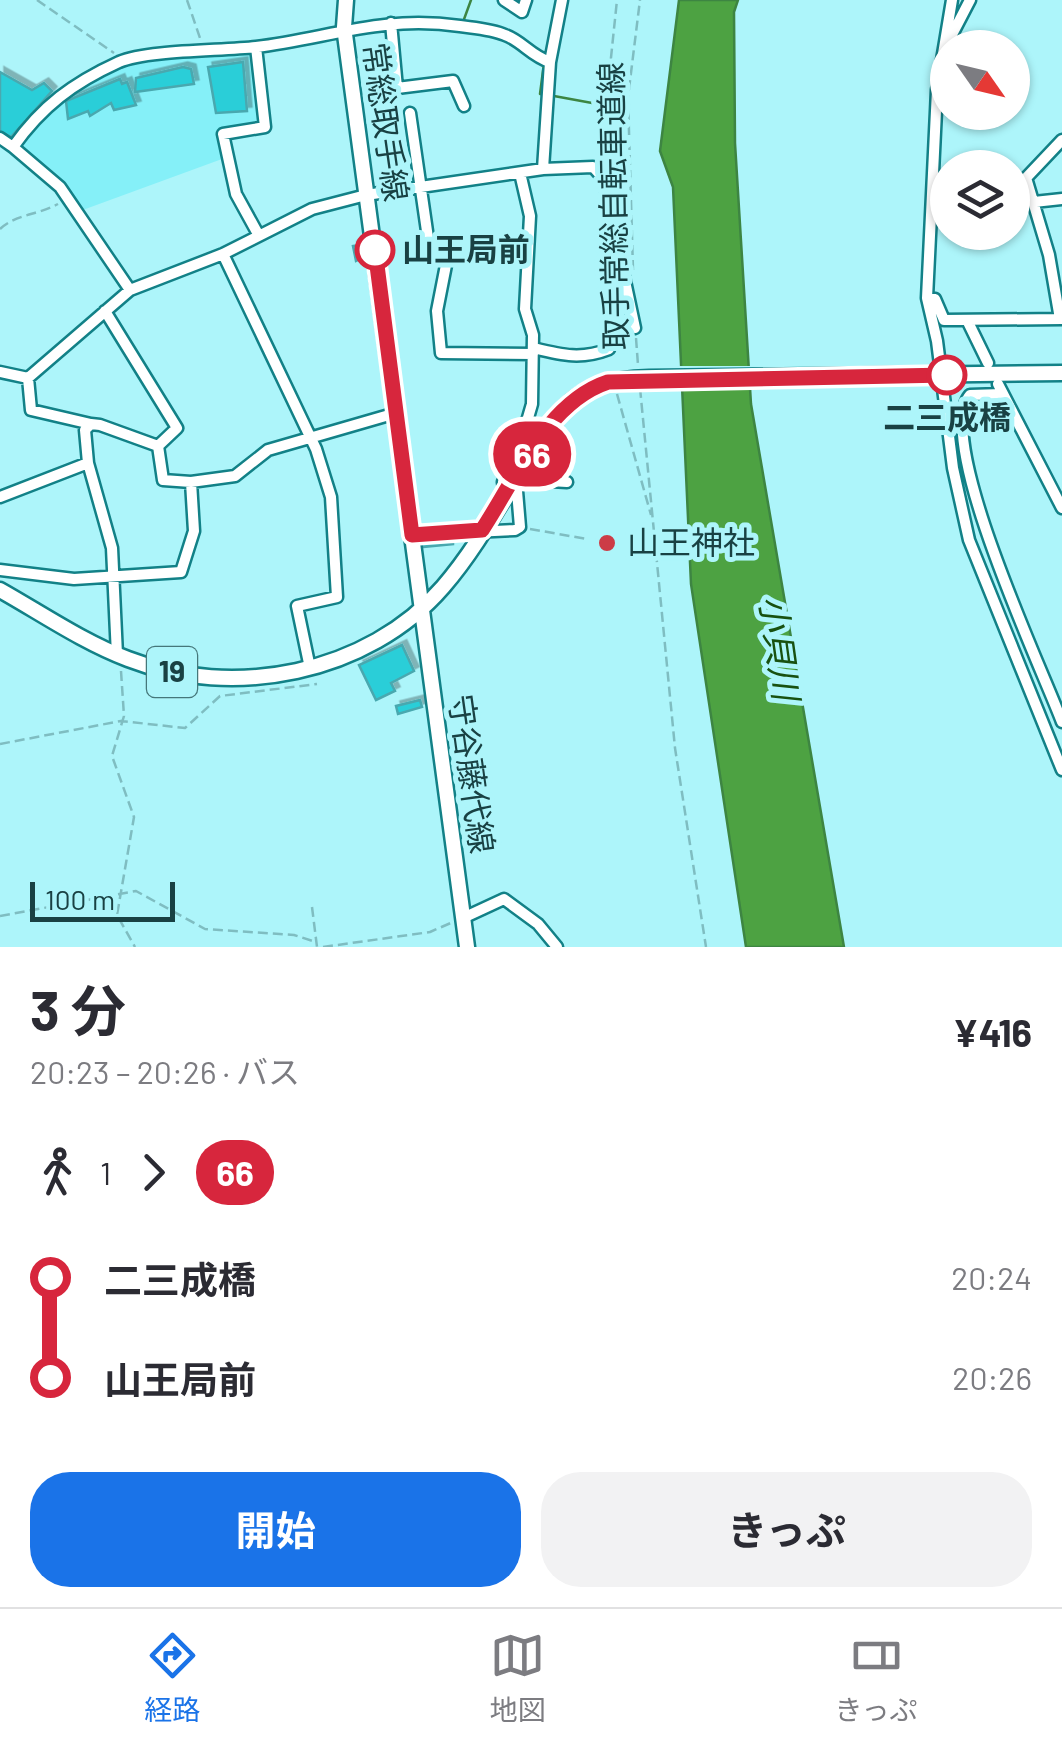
<!DOCTYPE html>
<html lang="ja">
<head>
<meta charset="utf-8">
<style>
	body { margin:0; font-family:Barlow,"Noto Sans JP",sans-serif; background:#f2f2f3; color:#2b2b33; height:100vh; display:flex; flex-direction:column; font-size:38px; white-space:nowrap }
	* { box-sizing:border-box; margin:0 }
	p { font-size:32px; color:#7c7c81 }
	.icon { flex:none; width:55px; height:55px; fill:none; stroke:currentColor; stroke-width:2; stroke-linecap:round; stroke-linejoin:round }
	.map { position:relative; height:947px; overflow:hidden }
	.drawer { display:flex; flex-direction:column; background:#fff; flex:1 }
	.drawer>* { flex:none }
	.badge { padding:0 20px; border-radius:32px; font-size:35px; line-height:65px }
	.needle { width:65px; rotate:124deg }
	.controls { position:absolute; left:930px; top:30px; display:grid; gap:20px }
	.controls a { display:grid; place-items:center; width:100px; height:100px; border-radius:50%; background:#fff; box-shadow:0 2px 8px #0004; font-size:50px }
	.scale { position:absolute; left:30px; bottom:25px; width:145px; box-sizing:border-box; padding-left:10px; border:5px solid #194143; border-top:0; font-size:28px; line-height:35px; white-space:nowrap; color:#194143; -webkit-text-stroke:8px #adf5fa; paint-order:stroke }
	.map>.badge { position:absolute; translate:-50% -50%; box-shadow:0 0 0 5px #fff }
	.legs { display:flex; align-items:center; gap:15px; height:110px; padding:0 30px; font-size:32px }
	.legs p { margin-inline-start:auto }
	.head { display:flex; align-items:center; justify-content:space-between; height:170px; padding:0 30px }
	h1 { font-size:55px; font-weight:700; line-height:75px }
	.button { display:flex; gap:20px; margin-top:auto; padding:20px 30px }
	.button a { flex:1; height:115px; border-radius:40px; background:#1a73e8; color:#fff; font-size:40px; font-weight:700; line-height:115px; text-align:center }
	.button a+a { background:#f2f2f3; color:#2b2b33 }
	ul { padding:0 30px; list-style:none }
	li { display:flex; align-items:center; gap:35px; height:100px; font-size:38px }
	li i { display:grid; place-items:center; width:15px; height:100%; margin:0 12px; background:currentColor }
	li i::after { content:''; width:25px; height:25px; margin:-12px; border:8px solid; border-radius:50%; background:#fff }
	li p { margin-inline-start:auto }
	li:first-child i { background:linear-gradient(#0000 50%,currentColor 0) }
	li:last-child i { background:linear-gradient(currentColor 50%,#0000 0) }
	.tab-bar { display:flex; justify-content:space-around; align-items:center; height:140px; border-top:2px solid #e1e1e2; background:#fff; font-size:28px; color:#7c7c81 }
	.tab-bar a { display:grid; justify-items:center; gap:5px }
	.tab-bar .on { color:#1a73e8 }
	.map>svg:first-child { display:block }
	.built { fill:#85f0f8 }
	.water { fill:#4da242; stroke:#3d8542; stroke-width:2.5 }
	.pier { fill:#adf5fa }
	.lines { fill:none; stroke-linecap:round; stroke-linejoin:round }
	.stream { stroke:#3d8542; stroke-width:2.5 }
	.building { fill:#2bced8; stroke:#49a8af; stroke-width:2.5; filter:url(#shadow) }
	.minor-casing { stroke:#128187; stroke-width:15 }
	.major-casing { stroke:#128187; stroke-width:19 }
	.path { stroke:#7fbdc1; stroke-width:2.5; stroke-dasharray:10 5; stroke-linecap:butt }
	.minor { stroke:#fff; stroke-width:10 }
	.major { stroke:#fff; stroke-width:14 }
	.line-1-casing { stroke:#fff; stroke-width:22 }
	.line-1 { stroke:#d7263d; stroke-width:15 }
	.stop-1-dot { fill:#fff; stroke:#d7263d; stroke-width:5 }
	.poi-dot { fill:#cc3c46; stroke:#adf5fa; stroke-width:4 }
	.labels { text-anchor:middle; stroke-width:10; stroke-linejoin:round; paint-order:stroke }
	.shield { fill:#adf5fa; stroke:#45777a; stroke-width:2.5 }
	.shield-label { font-size:30px; font-weight:bold; fill:#194143 }
	.street-label { font-size:32px; fill:#194143; stroke:#adf5fa }
	.stop-label { font-size:32px; font-weight:bold; fill:#194143; stroke:#adf5fa; text-anchor:start }
	.poi-label { font-size:32px; fill:#194143; stroke:#adf5fa; text-anchor:start }
	.water-label { font-size:35px; font-style:italic; fill:#185110; stroke:#adf5fa }
</style>
</head>
<body>
<div class="map">
<svg width="1062" height="947" viewBox="0 0 1062 947">
	<defs>
		<filter id="shadow"><feDropShadow dx="4.5" dy="-4.5" stdDeviation="0" flood-color="#0004"/></filter>
	</defs>
	<rect width="100%" height="100%" fill="#adf5fa"/>
	<path class="built" d="M252,47L260,123L220,132L222,159L80,211L19,146L62,99L124,66Z"/>
	<path class="water" d="M679,0H738L734,12L735,143L751,404L844,947H746L691,584L673,187L660,151Z"/>
	<path class="pier" d="M677,366H754L755,386L679,387Z"/>
	<g class="lines">
		<path class="stream" d="M463,22L471,0
			M544,63L540,94L546,95
			M554,96L603,105"/>
	</g>
	<path class="building" d="M243,62L247,111L216,113L208,67Z
		M183,67L191,69L194,84L135,92L136,78Z
		M0,72L32,90L44,83L52,91L11,137L0,131Z
		M120,79L122,84L127,82L136,105L114,110L111,103L90,116L88,111L68,119L66,101Z
		M366,244L368,255L356,261L353,246Z
		M453,537V544L422,547V540Z
		M402,645L414,671L391,683L395,691L376,700L359,665Z
		M420,700L422,707L398,714L396,706Z"/>
	<g class="lines">
		<g class="minor-casing">
			<path id="minor" d="M504,0L522,12L526,0
				M952,0L937,90L927,298L937,341L953,468L969,540L1062,770
				M391,23L397,88L453,81L464,106
				M256,47L265,127L223,134L236,194L258,234
				M944,50L970,0
				M410,113L429,245L447,260L437,311L441,353L533,354
				M0,138L13,147
				M543,169L550,62L562,0
				M1034,202L1062,199
				M223,254L316,449L331,497L337,597L297,606L310,668
				M130,290L60,187L13,147C42,106 73,83 119,62C147,50 221,51 256,47C329,38 382,15 460,26C474,28 492,29 505,35C522,41 531,56 550,62
				M927,298L935,299L944,320L1062,319
				M105,311L177,428L158,446
				M1060,319L1049,255L1026,178L1062,140
				M967,320L988,363
				M533,348C562,355 581,360 609,349
				M0,372L28,378L130,290L223,254L312,209L366,195L543,169L593,167L603,178L635,328
				M28,378L31,410L91,424
				M998,384L1062,508
				M1002,394L970,395C933,438 1041,666 1062,722
				M158,446L163,480L191,482L235,476L268,450L396,413
				M505,495L503,482L516,459L532,404L533,335L525,309L530,216L520,173
				M0,497L88,463
				M412,535L515,530L520,527L516,479L567,482
				M0,570L74,579L181,572L194,531L191,482
				M117,655L112,548L88,463L85,430L91,424L100,425L158,446
				M463,918L504,899L538,924L557,947"/>
		</g>
		<g class="major-casing">
			<path id="major" d="M346,0L344,27L467,947
				M0,590C41,613 83,642 128,659C233,700 368,674 443,587C488,535 516,470 558,415C582,385 613,379 649,378L1062,373"/>
		</g>
		<path class="path" d="M37,0L114,53
			M187,0L201,41
			M600,163L617,0
			M606,167L627,98
			M0,229C16,214 38,215 58,204
			M633,270L628,97L640,0
			M609,337L613,276
			M636,338L638,365
			M640,388L675,748L706,947
			M617,394L651,515
			M530,529L587,539
			M121,671L124,716L112,756L134,817L117,915L135,947
			M0,744L121,721L185,728L220,696L317,684
			M312,907L317,947
			M0,916L136,891L205,929L294,935L316,942
			M323,947L430,932L453,922"/>
		<use href="#minor" class="minor"/>
		<use href="#major" class="major"/>
	</g>
	<g class="lines">
		<g class="line-1-casing">
			<path id="line-1" d="M375,250L412,535L482,530C515,480 547,402 608,382L947,375"/>
		</g>
		<use href="#line-1" class="line-1"/>
	</g>
	<g class="stop-1-dot">
		<circle cx="375" cy="250" r="18"/>
		<circle cx="947" cy="375" r="18"/>
	</g>
	<circle class="poi-dot" cx="607" cy="543" r="10"/>
	<g class="labels">
		<rect class="shield" x="147" y="647" width="50" height="50" rx="8"/>
		<g class="shield-label">
			<text x="172" y="682">19</text>
		</g>
		<g class="street-label">
			<text transform="translate(385 122) rotate(82)" y="11">常総取手線</text>
			<text transform="translate(614 206) rotate(-91)" y="11">取手常総自転車道線</text>
			<text transform="translate(471 774) rotate(82)" y="11">守谷藤代線</text>
		</g>
		<g class="stop-label">
			<text x="402" y="261">山王局前</text>
			<text x="947" y="429" text-anchor="middle">二三成橋</text>
		</g>
		<g class="poi-label">
			<text x="627" y="554">山王神社</text>
		</g>
		<g class="water-label">
			<text transform="translate(779 648) rotate(82)" y="12">小貝川</text>
		</g>
	</g>
</svg>
<div class="controls">
<a><svg class="needle" viewBox="-14 -14 28 28"><path d="M0-13l5 13h-10z" fill="#e53935"/><path d="M0 13l5-13h-10z" fill="#7c7c81"/></svg></a>
<a><svg class="icon" aria-label="layers" viewBox="0 0 24 24"><path d="M12 4l9 5-9 5-9-5zM3 14l9 5 9-5"/></svg></a>
</div>
<div class="scale">100 m</div>
<b class="badge" style="left:532px;top:454px;background:#d7263d;color:#fff">66</b>
</div>
<section class="drawer">
<div class="head"><div><h1>3 分</h1><p>20:23 – 20:26 · バス</p></div><b>¥416</b></div>
<div class="legs"><svg class="icon" aria-label="walk" viewBox="0 0 24 24"><circle cx="13" cy="4" r="2"/><path d="M13 8l-2 6 4 7M11 14l-3 7M7 12l3-4h3l4 4"/></svg>1<svg class="icon" aria-label="forward" viewBox="0 0 24 24"><path d="M9 5l7 7-7 7"/></svg><b class="badge" style="background:#d7263d;color:#fff">66</b></div>
<ul>
<li><i style="color:#d7263d"></i><b>二三成橋</b><p>20:24</p></li>
<li><i style="color:#d7263d"></i><b>山王局前</b><p>20:26</p></li>
</ul>
<div class="button"><a>開始</a><a>きっぷ</a></div>
</section>
<nav class="tab-bar">
<a class="on"><svg class="icon" aria-label="directions" viewBox="0 0 24 24"><path d="M12 3l9 9-9 9-9-9zM9 14v-3h6M13 9l2 2-2 2"/></svg>経路</a>
<a><svg class="icon" aria-label="map" viewBox="0 0 24 24"><path d="M3 6l6-2 6 2 6-2v14l-6 2-6-2-6 2zM9 4v14M15 6v14"/></svg>地図</a>
<a><svg class="icon" aria-label="tickets" viewBox="0 0 24 24"><path d="M3 7h18v10H3zM15 7v10"/></svg>きっぷ</a>
</nav>
</body>
</html>
